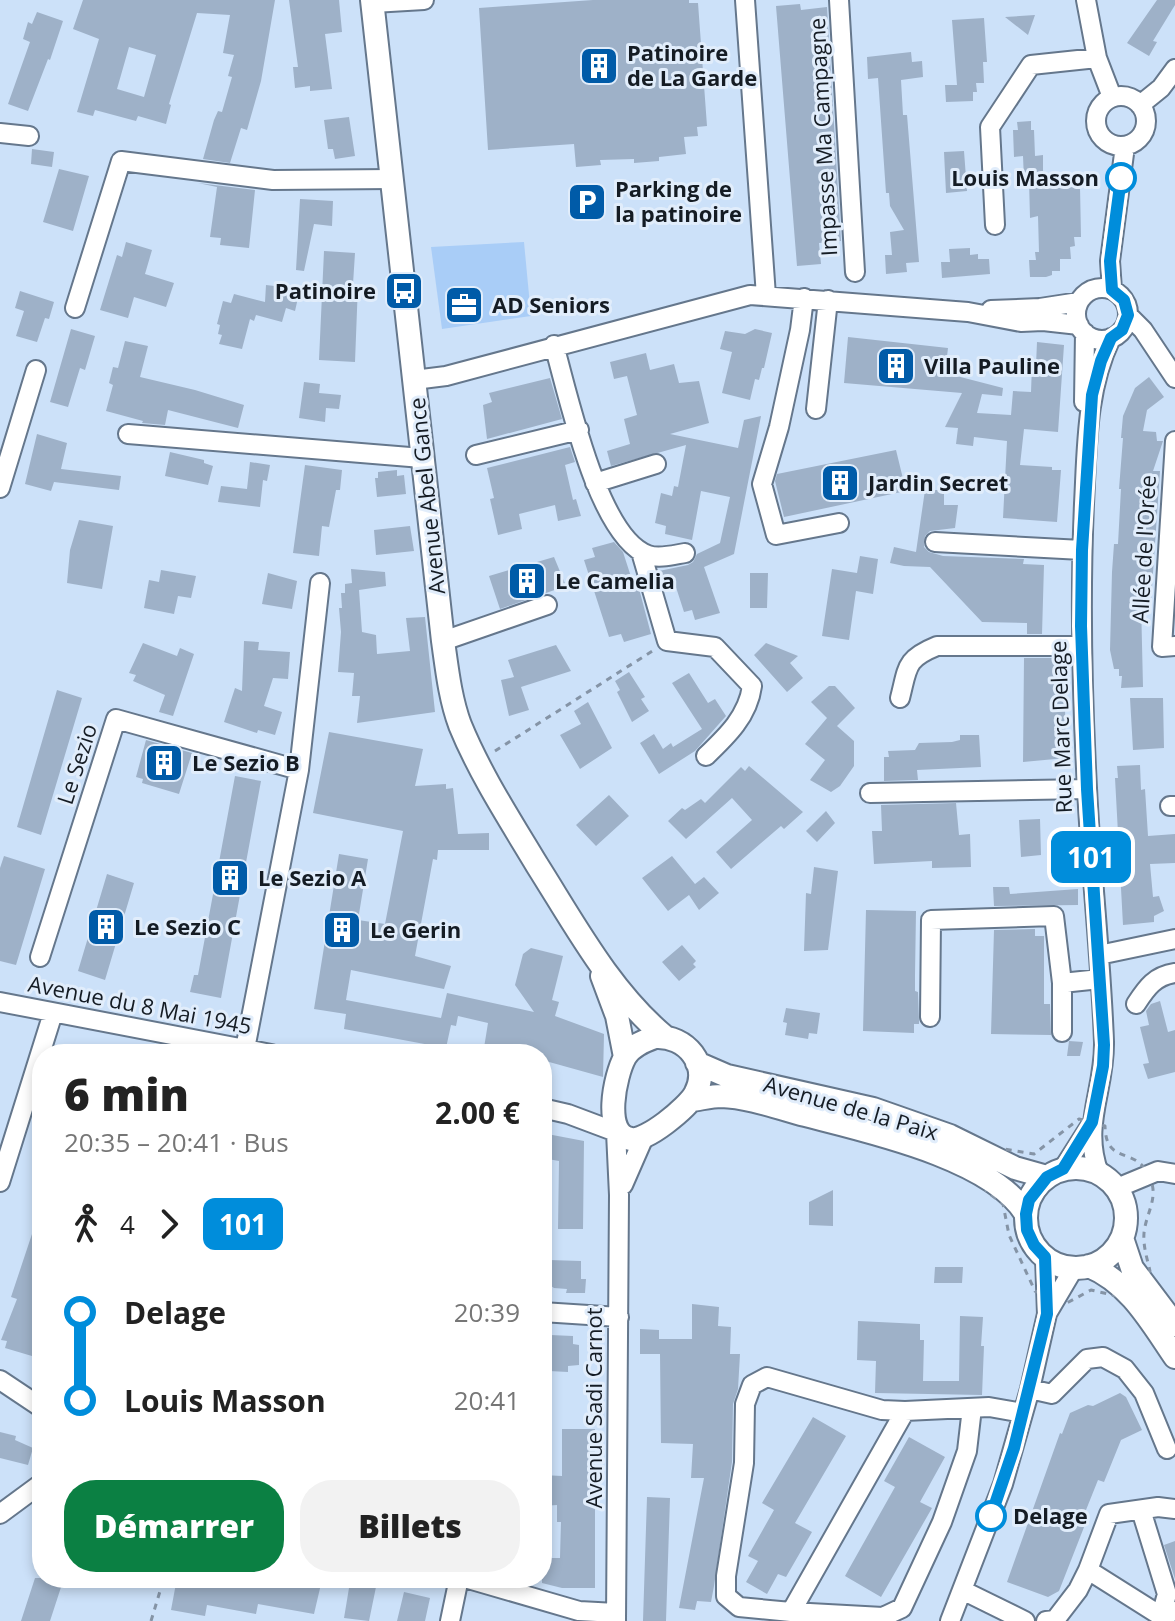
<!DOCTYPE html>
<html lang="fr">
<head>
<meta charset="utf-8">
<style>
	body { margin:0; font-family:"Open Sans",sans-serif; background:#f2f2f2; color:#222; height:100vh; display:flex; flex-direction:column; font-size:30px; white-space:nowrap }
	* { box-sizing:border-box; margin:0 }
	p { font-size:26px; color:#767676 }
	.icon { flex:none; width:44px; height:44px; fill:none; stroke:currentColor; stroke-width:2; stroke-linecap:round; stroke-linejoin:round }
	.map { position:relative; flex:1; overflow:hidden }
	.drawer { position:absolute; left:32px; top:1044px; width:520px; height:544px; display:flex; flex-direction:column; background:#fff; border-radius:32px; box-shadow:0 4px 12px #0003 }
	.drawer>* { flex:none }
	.badge { padding:0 16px; border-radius:12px; font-size:28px; line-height:52px }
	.map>.badge { position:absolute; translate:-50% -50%; box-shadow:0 0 0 4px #fff }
	.legs { display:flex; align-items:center; gap:12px; height:88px; padding:0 32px; font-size:26px }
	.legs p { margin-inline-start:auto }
	.overview { display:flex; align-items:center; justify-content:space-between; height:136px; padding:0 32px }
	h1 { font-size:44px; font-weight:800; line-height:60px }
	.primary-button { display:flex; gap:16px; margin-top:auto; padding:16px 32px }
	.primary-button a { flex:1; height:92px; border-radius:32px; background:#0b8043; color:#fff; font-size:32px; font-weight:800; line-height:92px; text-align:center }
	.primary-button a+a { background:#f2f2f2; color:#222 }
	ul { padding:0 32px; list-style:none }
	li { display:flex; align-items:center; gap:28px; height:88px; font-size:30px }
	li i { display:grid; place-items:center; width:12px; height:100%; margin:0 10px; background:currentColor }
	li i::after { content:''; width:20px; height:20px; margin:-10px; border:6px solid; border-radius:50%; background:#fff }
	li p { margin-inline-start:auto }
	li:first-child i { background:linear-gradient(#0000 50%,currentColor 0) }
	li:last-child i { background:linear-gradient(currentColor 50%,#0000 0) }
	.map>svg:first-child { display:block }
	.green { fill:#a9cdf7 }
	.building { fill:#9eb1c8; fill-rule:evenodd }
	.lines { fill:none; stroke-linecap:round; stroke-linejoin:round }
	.minor-casing { stroke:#65778c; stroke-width:22 }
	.major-casing { stroke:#65778c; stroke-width:26 }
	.path { stroke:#8594a6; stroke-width:3; stroke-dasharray:6 6; stroke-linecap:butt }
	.minor { stroke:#fff; stroke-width:18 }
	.major { stroke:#fff; stroke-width:22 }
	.line-1-casing { stroke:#fff; stroke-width:18 }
	.line-1 { stroke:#008ddb; stroke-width:12 }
	.stop-1-dot { fill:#fff; stroke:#008ddb; stroke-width:4 }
	.labels { text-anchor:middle; stroke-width:6; stroke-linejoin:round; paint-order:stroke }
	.poi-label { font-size:22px; font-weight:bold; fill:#151c24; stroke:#e1edfb; text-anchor:start }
	.street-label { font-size:22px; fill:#151c24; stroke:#e1edfb }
	.stop-label { font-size:22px; font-weight:bold; fill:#151c24; stroke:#e1edfb; text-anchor:end }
</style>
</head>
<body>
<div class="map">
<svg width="1175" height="1621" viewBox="0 0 1175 1621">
	<rect width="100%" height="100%" fill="#cce1f9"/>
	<path class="green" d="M524,242L531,316L442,329L431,247Z"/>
	<path class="building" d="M83,0H275L261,81L247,130L241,128L230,163L203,159L214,120L218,111L222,112L232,77L228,76L234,55L223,53L230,15L197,13L169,104L171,105L166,124L138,116L136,121L95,110L93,116L77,112L99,39L73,29ZM129,47L156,55L144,97L117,89Z
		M289,0H339L342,32L325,34L332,89L310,91V86L295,88L293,67H298Z
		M593,0H689V3H698L707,126L697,127L698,136L684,137L686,154L659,157V161L634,163V159L600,160L601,165L576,167L574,144L488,150L479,8Z
		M1157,0H1175V5L1153,41L1157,42L1149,56L1127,43Z
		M800,4L801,10L827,7L841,241L819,243L821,264L797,266L776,6Z
		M37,12L63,21L50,60L48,59L28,111L8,104L30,42L23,39L28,22L32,24Z
		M1035,15L1028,35L1005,17Z
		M984,18L987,62H983L984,83H976L977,92H973V101L946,102L945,85H957L952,20Z
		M911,52L912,62L922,61L923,77L901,80L903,115H907L919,262L906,263L907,272L886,274L885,255H892L890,232L904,230L890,206L889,193H886L878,78L868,79L867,57Z
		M349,117L355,156L335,159L333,149H328L324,120Z
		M1031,121V130H1034L1035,156L1043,155V174H1047L1042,188L1080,187L1081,237H1074L1075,246L1070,247L1071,259H1060V271H1052V275L1046,277H1030L1029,260H1036L1035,252H1039L1038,216L1030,218L1029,180H1024L1023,156L1014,157L1013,130H1018L1017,122Z
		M32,149L54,152L52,167L31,164Z
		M964,151L967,191L946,193L944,152Z
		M59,169L89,176L73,231L43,222Z
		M198,183L255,190L249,248L220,245L221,238L210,237L217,187Z
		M300,199L333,201L332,226L314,224L304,271L296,270Z
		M126,242L152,250L145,274L174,283L166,307L134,297L128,318L100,310L117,255L122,257Z
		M970,248V255L978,254V259H989L990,274L942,278L941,262H950L949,249Z
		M324,251L355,253L353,284H358L355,362L319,360Z
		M266,285L300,289L295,311L286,308L282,322L256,315L254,321L250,319L242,349L219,344L222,335L218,334L220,325L217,324L223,301L231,303L234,294L265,302Z
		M20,291L54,302L49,319L45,318L37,342L16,336L24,311L15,308Z
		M71,329L95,336L85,370L80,368L68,407L50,402Z
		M755,329L772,333L764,368H762L759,380L755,379L750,400L722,393L732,352L720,349L725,331L745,334Z
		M848,337L948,348L945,373L1003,388L1002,396L982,394L977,413L1011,415L1013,391L1031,392L1032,365H1036L1037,342L1064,345L1058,432L1024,429L1020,465L1052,467V470H1061L1057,522L1003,518L1007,441L974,437L973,446L956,444L958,428L945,427L962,393L844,383Z
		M125,341L148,346L140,377L195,390L244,405L238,428L168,410L165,425L142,423L143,421L106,411L113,385L109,383L113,367L118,368Z
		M646,353L650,370L674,364L679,383L699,381L709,423L670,434L738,448L744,420L761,416L734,554L704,567L720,613L695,620L692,610L684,612L674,581L663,586L659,571L688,565L693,562L697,554L720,543L730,497L701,491L692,540L665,534L666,526L655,523L661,493L672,496L674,486L678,487L686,445L611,466L607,451L630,444L624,419L637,415L627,376L614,379L610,362Z
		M1149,377L1164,397L1147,410L1143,431L1156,432L1157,441H1163L1153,471H1160L1151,602H1141L1143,687L1121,688L1122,676H1119V669H1114L1110,650L1112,572L1114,544H1118L1121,489H1119L1123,438H1121L1123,416L1135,388Z
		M550,378L562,419L487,439L483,405L492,402L489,393Z
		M304,382L320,384L319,393L341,395L339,409L326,408L325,422L299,418Z
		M37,434L67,443L61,469L121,476L119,490L54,482L51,491L25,484Z
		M570,447L575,462L565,465L573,500L576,499L581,516L558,521L555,505L519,514L522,529L498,535L490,499L494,498L487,468Z
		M896,450L906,491L784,517L775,481L777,474Z
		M170,452L204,460V463L213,466L208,485L165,476Z
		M250,462L270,465L267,481L263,480L260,507L218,502L221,486L247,489Z
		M305,465L342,470L340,490H336L329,527L322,526L319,556L293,553Z
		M397,470V476L404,475L406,494L377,497L375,478H378V472Z
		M925,490H944V505H958L955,528L930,531L925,536L924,547L929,552L943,556L1024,559L1023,564L1044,565L1042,634H1027V623L982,622L930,567L904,566L890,563L894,547L916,552Z
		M79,520L113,526L102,589L67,583L70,550Z
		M410,526L414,551L376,555L374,530Z
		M614,542L623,552L633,583L637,581L651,634L624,642L621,634L609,637L584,560L595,557L592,548Z
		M860,556L878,559L873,594L856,591L849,640L822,636L832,569L857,573Z
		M554,557L566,586L500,609L489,576Z
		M351,569L385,572L386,586L359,590L362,632L376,635L377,654L410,651L406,618L425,617L435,712L357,723L360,696H352L354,673L338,672L341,632L339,608H342L341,593H345V584L352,583Z
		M161,570L196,576L191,598L178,596L174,614L144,608L149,580L159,582Z
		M268,573L297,581L292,609L262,604Z
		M750,573H768L767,608H750Z
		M244,641L259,642L258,650L290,652L288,679L273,678L264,706L282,712L275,735L258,730L257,733L224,722L235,688L242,691Z
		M143,643L177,656L180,648L194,654L173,716L159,712L165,695L133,681L136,675L129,673Z
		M766,643L798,656L790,663L803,678L787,692L754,655Z
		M556,645L571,671L521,687L529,710L509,716L501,680L514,677L508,660Z
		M1024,658H1064L1066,758L1023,762Z
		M629,672L645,697L641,699L649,711L632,722L617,692L620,690L615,681Z
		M689,673L708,703L715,699L726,716L695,751L659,774L640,743L654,734L663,749L671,743L673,747L702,729L672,683Z
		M829,686H835L855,708L837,726L854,741V766L840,786L831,792L810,780L825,760L805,744L827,718L811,702Z
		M57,690L82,698L41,835L17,827Z
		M1130,698H1163L1164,748L1133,750Z
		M588,702L612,748L580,769L560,735L581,724L574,711Z
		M329,732L423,749L415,786L446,784V789L453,788L458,834L489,833V850H438L437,860L433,859L415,956L451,966L444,989L351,970L346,1000L441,1018L447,993L534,1012L515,985L523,954L531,948L563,956L552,1000L559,1002L555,1016L604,1034L603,1077L542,1060V1054H483L488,1023L458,1016L456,1026L451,1025L446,1048L344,1029L346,1014L314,1009L339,854L368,859L358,920L385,924L403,831L313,813Z
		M960,735H979L981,767L917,770L918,780L884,781V757H889L888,751L915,750L919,743L952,742L960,740Z
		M146,740L192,753L179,794L142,783L143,779L136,777Z
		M1140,765L1141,790L1145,789L1148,836L1175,834V863L1150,864L1153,897L1159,896L1164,911L1154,916V922L1123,925L1115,778H1118L1117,766Z
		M749,766L803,812L784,829L781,826L731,869L716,852L752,820L732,798L686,839L668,821L682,808L685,810L701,799L705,803L741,767L745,771Z
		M235,776L261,781L221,998L190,992L194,975H198Z
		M609,795L629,816L596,846L576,825Z
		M956,803L959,835L970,834L971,867L932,868V861L874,864L872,831H882L881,805Z
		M826,811L835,823L817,842L806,831Z
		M1040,819L1041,855L1021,857L1019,820Z
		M4,856L45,869L16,965L0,961V868Z
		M672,856L695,884L704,877L719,893L699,910L689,895L668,911L642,878Z
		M814,867L838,871L828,950L804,951L806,893L811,894Z
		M107,874L134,883L105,980L78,971Z
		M993,887H1009L1010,894L1078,889V905L994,906Z
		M866,910L916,911L915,975V991L918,992L919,1021V1024H914V1033L863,1031Z
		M1035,929V936H1044V1004H1050L1051,1035L991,1034L994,930Z
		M682,945L696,961L693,964L696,967L679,981L662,962Z
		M1160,1001L1168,1032L1175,1030V1072L1148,1079L1143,1064L1149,1063L1140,1027L1149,1025L1146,1011L1151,1004Z
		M786,1008L820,1013L817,1034L809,1033L808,1039L785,1035L787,1023L783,1022Z
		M1069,1041L1083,1042L1080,1056H1067Z
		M542,1133L584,1141L583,1229H558L559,1161L542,1158Z
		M833,1190V1226L809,1225V1202Z
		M39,1213H42V1359L5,1348L7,1341L1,1340L17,1299L11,1297Z
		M549,1260L581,1261V1279H586L585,1293H566L567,1289L554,1288L548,1284Z
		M935,1267H963L962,1283H934Z
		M692,1304L719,1307L718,1326L731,1327L730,1354H740L738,1389L733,1404L732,1462L714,1586L711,1602L697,1601L695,1610L679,1608L704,1478H691L693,1444L661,1443L660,1354H640V1329L659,1330V1339H692Z
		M960,1316L983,1317L981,1346H984L982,1395L875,1393L876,1361L857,1360L858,1321L920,1324V1340H924L923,1381H959Z
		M550,1335L573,1336V1344L579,1345V1365L568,1366V1372L549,1371Z
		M1120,1393L1126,1397L1142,1430L1121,1440L1104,1482L1098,1480L1084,1515L1088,1517L1059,1591L1048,1597L1007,1582L1060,1433L1062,1434L1070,1413L1088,1405L1093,1406Z
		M813,1417L846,1436L795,1523L812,1532L786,1577L778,1574L767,1594L746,1582L758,1561L748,1556L774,1510L762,1503Z
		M562,1429H595V1588H562L542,1583V1558H560L561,1522H557V1505L542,1506V1475L562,1476Z
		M0,1432L16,1436L15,1440L33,1448L28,1465L0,1458Z
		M909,1437L945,1457L920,1502L932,1508L881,1597L845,1576L895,1487L884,1481Z
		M647,1497L670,1498L666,1621H643Z
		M1175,1541V1579L1164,1545Z
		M35,1578H64L50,1621H21Z
		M177,1578H247L288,1585L289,1578H294L321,1584L314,1614L258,1604L256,1614L207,1605L205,1616L171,1610Z
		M350,1582L376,1587L369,1621L344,1618Z
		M404,1592L430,1598L425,1621H397Z"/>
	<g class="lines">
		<g class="minor-casing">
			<path id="minor" d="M745,0L766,296
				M839,0L855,272
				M1086,0L1097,58L1112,97
				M373,3L424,0
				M1096 121a25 25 0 1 1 50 0a25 25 0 1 1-50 0Z
				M1140,105L1161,88L1175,69
				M0,133L29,136
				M995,225L990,127L1031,65L1097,58
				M1076 314a26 26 0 1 1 52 0a26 26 0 1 1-52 0Z
				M1112,290L1110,261L1125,146
				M804,298L800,330L779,427L762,484L776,535L839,523
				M75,308L121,161L273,180L393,179
				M991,310L1040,308L1079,302
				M1128,315L1143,330L1175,378
				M554,345C568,394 598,537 648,555C659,559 673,555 685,553
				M414,380L446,376L750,295L968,312L1021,322L1043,321L1079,325
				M1084,402L1085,333
				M816,409L828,300
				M128,434L422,458
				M1175,441L1162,647L1175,646
				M476,455L579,430
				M595,483L656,464
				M0,488L36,370
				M935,542L1082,550
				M641,552L667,641L715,647L752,686C748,716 727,736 706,756
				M443,641L547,605
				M900,698C908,667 905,659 937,646H1082
				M870,793L1087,789
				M1170,806H1175
				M1099,955L1175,939
				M40,957L116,719L299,770
				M0,1002L271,1054
				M1136,1004C1147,987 1155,976 1175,973
				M930,1017L931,920L1054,916L1062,983
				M1062,1032V983L1100,979
				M245,1049L299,770L320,583
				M542,1108L568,1114L616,1132L619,1195L616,1621
				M1063,1169L1091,1125
				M1099,1173C1081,1125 1105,1090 1104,1042C1101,957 1091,873 1087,788C1082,694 1080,598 1084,504C1087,447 1086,390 1111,338
				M0,1182L53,1013
				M623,1185L644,1137
				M1117,1188L1158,1171L1175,1174
				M542,1312L619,1317
				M1048,1312L1074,1268
				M0,1380L42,1408
				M1030,1389L1052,1394L1087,1359L1103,1357L1125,1369L1144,1393L1167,1449
				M972,1408L967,1451L942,1522L902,1608L883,1617L791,1612L739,1607L726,1596V1576L744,1463L745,1404L752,1385L767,1377L882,1410L905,1411L989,1407L1023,1413
				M1141,1510L1167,1594L1161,1616
				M0,1514L42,1483
				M1088,1570L1109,1514L1158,1507L1175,1509
				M465,1578L579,1611L616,1613
				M962,1590L1025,1621
				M791,1612L905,1411
				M450,1621L459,1578
				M950,1621L1003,1484L1030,1389L1047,1314L1045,1257
				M1046,1621L1055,1620L1078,1590L1088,1570L1161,1616L1175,1611"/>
		</g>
		<g class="major-casing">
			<path id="major" d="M372,0L443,641C447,669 450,698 460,725C480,774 510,820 537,865C575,925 610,991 665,1037
				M602,976L617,1016L625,1057
				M655,1037C686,1035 711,1065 695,1094C687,1108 646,1142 631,1139C602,1135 615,1075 625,1057C631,1046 644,1041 655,1037Z
				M697,1063L727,1076L873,1109L950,1136L1015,1168L1047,1177
				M691,1100C700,1099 712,1096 721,1096C749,1097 779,1108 805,1115C867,1131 992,1158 1026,1214
				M1026 1218a50 50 0 1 1 100 0a50 50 0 1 1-100 0Z
				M1122,1238L1132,1268L1175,1325
				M1089,1266C1130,1283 1151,1322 1175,1357"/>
		</g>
		<path class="path" d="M495,751L654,650
			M1079,1119L1105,1126C1106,1167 1136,1144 1150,1178C1159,1198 1146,1213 1144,1233C1143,1246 1147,1258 1150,1271L1125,1298L1091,1290L1065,1304L1035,1291L1009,1235L1003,1204L986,1191L1004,1149L1034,1154Z
			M151,1621L164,1578"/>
		<use href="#minor" class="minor"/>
		<use href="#major" class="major"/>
	</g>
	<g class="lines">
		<g class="line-1-casing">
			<path id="line-1" d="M991,1516L1014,1448L1047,1314L1045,1257L1034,1245L1027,1230L1026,1214L1029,1200L1047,1177L1063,1169L1092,1122L1103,1066L1104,1045L1087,789L1081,626L1082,550L1092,395L1101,361L1111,338L1122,330L1128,315L1124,300L1112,290L1110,261L1121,178"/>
		</g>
		<use href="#line-1" class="line-1"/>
	</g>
	<defs>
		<g id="building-square" transform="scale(2)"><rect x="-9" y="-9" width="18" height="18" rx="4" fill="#005ba8" stroke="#e1edfb"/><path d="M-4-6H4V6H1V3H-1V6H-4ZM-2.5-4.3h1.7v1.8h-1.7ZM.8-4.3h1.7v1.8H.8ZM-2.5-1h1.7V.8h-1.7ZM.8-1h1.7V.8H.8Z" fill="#fff"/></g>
		<g id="parking-square" transform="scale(2)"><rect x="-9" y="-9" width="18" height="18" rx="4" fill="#005ba8" stroke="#e1edfb"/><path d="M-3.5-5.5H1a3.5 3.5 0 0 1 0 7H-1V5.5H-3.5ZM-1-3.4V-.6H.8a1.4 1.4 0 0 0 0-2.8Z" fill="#fff"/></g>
		<g id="bus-square" transform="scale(2)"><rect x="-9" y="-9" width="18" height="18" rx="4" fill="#005ba8" stroke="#e1edfb"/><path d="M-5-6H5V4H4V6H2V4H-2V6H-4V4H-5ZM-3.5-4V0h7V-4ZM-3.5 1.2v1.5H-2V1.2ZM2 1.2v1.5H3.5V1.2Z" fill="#fff"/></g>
		<g id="office-square" transform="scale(2)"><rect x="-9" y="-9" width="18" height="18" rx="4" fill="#005ba8" stroke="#e1edfb"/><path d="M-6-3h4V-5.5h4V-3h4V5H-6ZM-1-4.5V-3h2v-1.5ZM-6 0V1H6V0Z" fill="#fff"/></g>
	</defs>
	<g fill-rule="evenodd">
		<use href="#building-square" x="599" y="66"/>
		<use href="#parking-square" x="587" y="202"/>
		<use href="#bus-square" x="404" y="291"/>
		<use href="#office-square" x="464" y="305"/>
		<use href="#building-square" x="896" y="366"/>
		<use href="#building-square" x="840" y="483"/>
		<use href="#building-square" x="527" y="581"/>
		<use href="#building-square" x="164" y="763"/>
		<use href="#building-square" x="230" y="878"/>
		<use href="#building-square" x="106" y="927"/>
		<use href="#building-square" x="342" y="930"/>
	</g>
	<g class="stop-1-dot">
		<circle cx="1121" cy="178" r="14"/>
		<circle cx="991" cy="1516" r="14"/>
	</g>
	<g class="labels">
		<g class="poi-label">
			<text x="627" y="61">Patinoire<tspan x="627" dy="25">de La Garde</tspan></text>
			<text x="615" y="197">Parking de<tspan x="615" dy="25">la patinoire</tspan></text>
			<text x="376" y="299" text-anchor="end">Patinoire</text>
			<text x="492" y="313">AD Seniors</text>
			<text x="924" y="374">Villa Pauline</text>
			<text x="868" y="491">Jardin Secret</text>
			<text x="555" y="589">Le Camelia</text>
			<text x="192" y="771">Le Sezio B</text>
			<text x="258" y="886">Le Sezio A</text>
			<text x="134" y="935">Le Sezio C</text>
			<text x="370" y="938">Le Gerin</text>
		</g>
		<g class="street-label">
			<text transform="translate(823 137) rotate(-93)" y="8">Impasse Ma Campagne</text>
			<text transform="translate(427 496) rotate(-96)" y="8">Avenue Abel Gance</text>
			<text transform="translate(1144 549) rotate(-87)" y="8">Allée de l'Orée</text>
			<text transform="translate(1061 727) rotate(-92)" y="8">Rue Marc Delage</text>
			<text transform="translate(77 764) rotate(-72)" y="8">Le Sezio</text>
			<text transform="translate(140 1005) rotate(11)" y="8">Avenue du 8 Mai 1945</text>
			<text transform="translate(851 1108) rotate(16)" y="8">Avenue de la Paix</text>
			<text transform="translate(594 1408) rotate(-90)" y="8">Avenue Sadi Carnot</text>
		</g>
		<g class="stop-label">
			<text x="1099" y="186">Louis Masson</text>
			<text x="1013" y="1524" text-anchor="start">Delage</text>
		</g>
	</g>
</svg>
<b class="badge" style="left:1091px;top:857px;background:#008ddb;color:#fff">101</b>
<section class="drawer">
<div class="overview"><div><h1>6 min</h1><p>20:35 – 20:41 · Bus</p></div><b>2.00 €</b></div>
<div class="legs"><svg class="icon" aria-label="walk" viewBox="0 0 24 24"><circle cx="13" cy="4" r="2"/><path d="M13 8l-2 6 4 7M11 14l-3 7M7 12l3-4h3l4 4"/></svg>4<svg class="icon" aria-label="forward" viewBox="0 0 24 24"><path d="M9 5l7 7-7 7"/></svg><b class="badge" style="background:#008ddb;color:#fff">101</b></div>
<ul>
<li><i style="color:#008ddb"></i><b>Delage</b><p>20:39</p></li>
<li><i style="color:#008ddb"></i><b>Louis Masson</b><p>20:41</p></li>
</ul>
<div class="primary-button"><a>Démarrer</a><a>Billets</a></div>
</section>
</div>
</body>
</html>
